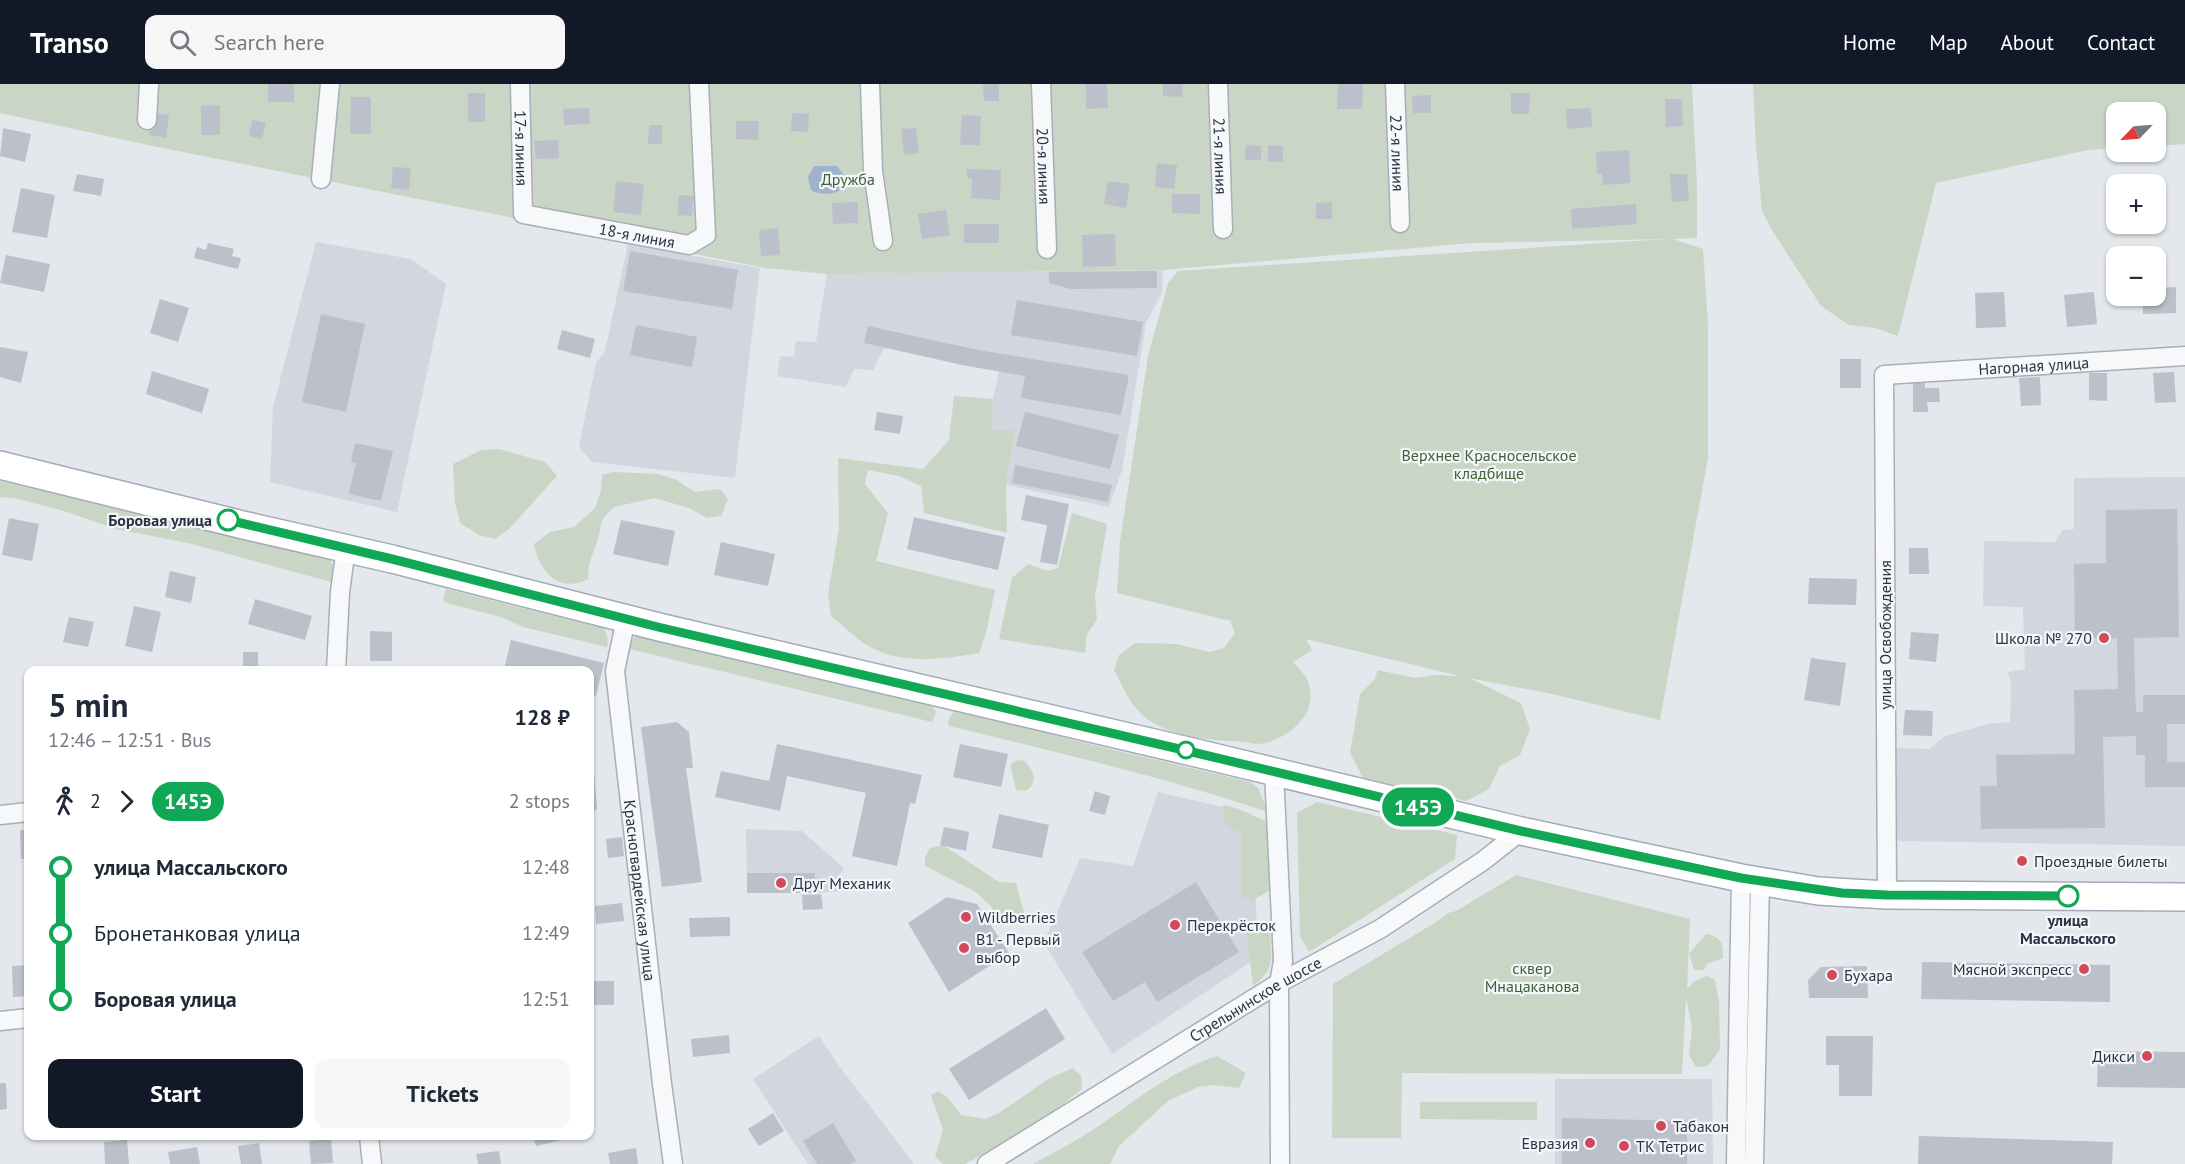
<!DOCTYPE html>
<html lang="en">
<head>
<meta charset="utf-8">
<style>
	body { margin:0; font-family:"PT Sans",sans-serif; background:#f6f6f7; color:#1f2937; height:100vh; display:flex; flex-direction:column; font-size:22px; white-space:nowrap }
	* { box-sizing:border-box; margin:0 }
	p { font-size:20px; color:#747a83 }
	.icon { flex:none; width:33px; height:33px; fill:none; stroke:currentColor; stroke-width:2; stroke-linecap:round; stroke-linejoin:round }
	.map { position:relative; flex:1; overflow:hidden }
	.panel { position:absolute; left:24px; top:582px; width:570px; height:474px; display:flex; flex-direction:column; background:#fff; border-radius:12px; box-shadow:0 2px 4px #0004 }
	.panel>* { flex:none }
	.badge { padding:0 12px; border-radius:20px; font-size:21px; line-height:39px }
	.needle { width:39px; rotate:245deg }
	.tools { position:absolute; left:2106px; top:18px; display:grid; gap:12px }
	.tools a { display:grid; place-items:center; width:60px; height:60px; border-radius:12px; background:#fff; box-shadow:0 2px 4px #0004; font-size:30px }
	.map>.badge { position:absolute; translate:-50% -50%; box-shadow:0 0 0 3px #fff }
	.legs { display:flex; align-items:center; gap:9px; height:66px; padding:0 24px; font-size:20px }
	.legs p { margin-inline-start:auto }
	.head { display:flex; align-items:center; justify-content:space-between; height:102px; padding:0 24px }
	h1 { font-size:33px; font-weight:700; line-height:45px }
	.button { display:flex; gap:12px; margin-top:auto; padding:12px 24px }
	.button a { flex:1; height:69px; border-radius:12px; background:#111827; color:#fff; font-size:24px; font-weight:700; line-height:69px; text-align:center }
	.button a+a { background:#f6f6f7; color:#1f2937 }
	ul { padding:0 24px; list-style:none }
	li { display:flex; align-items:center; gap:21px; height:66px; font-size:22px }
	li i { display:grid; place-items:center; width:9px; height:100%; margin:0 8px; background:currentColor }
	li i::after { content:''; width:15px; height:15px; margin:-8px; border:4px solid; border-radius:50%; background:#fff }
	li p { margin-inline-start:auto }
	li:first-child i { background:linear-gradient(#0000 50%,currentColor 0) }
	li:last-child i { background:linear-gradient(currentColor 50%,#0000 0) }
	header { display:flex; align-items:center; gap:36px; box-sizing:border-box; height:84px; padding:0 30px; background:#111827; color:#fff }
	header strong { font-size:28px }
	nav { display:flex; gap:33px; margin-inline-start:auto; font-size:21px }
	.search { width:420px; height:54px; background:#f6f6f7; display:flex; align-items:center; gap:15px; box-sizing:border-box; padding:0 21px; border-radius:12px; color:#747a83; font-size:22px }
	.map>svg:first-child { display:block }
	.built { fill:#d2d6de }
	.green { fill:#c9d6c5 }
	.water { fill:#9fb4cc }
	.building { fill:#bbc0ca }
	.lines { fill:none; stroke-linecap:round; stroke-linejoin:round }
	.street-casing { stroke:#a9aeb7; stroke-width:21 }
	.primary-casing { stroke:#a3abb8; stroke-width:30 }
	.street { stroke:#f7f8fa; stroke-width:18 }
	.primary { stroke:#fff; stroke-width:27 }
	.line-1-casing { stroke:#fff; stroke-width:14 }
	.line-1 { stroke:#10a855; stroke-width:9 }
	.stop-1-dot { fill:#fff; stroke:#10a855; stroke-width:3 }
	.poi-dot { fill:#d1495b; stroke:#f4f6f9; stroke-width:2 }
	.labels { text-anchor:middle; stroke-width:4.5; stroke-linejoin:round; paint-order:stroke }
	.street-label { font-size:16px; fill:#2b3445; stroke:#f4f6f9 }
	.park-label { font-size:16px; fill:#3f6138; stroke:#f4f6f9 }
	.stop-label { font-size:16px; font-weight:bold; fill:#2b3445; stroke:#f4f6f9; text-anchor:end }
	.poi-label { font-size:16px; fill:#2b3445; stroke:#f4f6f9; text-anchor:start }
</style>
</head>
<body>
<header>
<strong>Transo</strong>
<div class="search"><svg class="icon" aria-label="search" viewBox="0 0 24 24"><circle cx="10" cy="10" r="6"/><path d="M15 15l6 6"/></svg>Search here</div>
<nav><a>Home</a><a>Map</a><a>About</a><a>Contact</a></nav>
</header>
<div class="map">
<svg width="2185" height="1080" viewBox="0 0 2185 1080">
	<rect width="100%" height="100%" fill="#e4e7ec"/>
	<path class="built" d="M316,158L411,175L446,200L397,428L270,398L273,323Z
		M628,160L760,184L735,394L592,378L579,363L596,279L605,267Z
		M1163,186L1162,209L1146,239L1122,386L1109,423L1006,401L1015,348L991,346L993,315L999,287L885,263L873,286L854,285L846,303L777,292L780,272L794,273L796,257L816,258L827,190Z
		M2185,393V762L1901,757L1893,751L1892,664L1929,665L1945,652L1988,640L2010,638L2011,601L2008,588L2025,585L2023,523L1983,522L1984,457L2055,458L2063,446L2074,445V394Z
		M1158,708L1252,730L1258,873L1112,970L1044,859L1080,774L1133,782Z
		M746,745L802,747L844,784L839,791L840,807L815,809H747Z
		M819,952L840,983L914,1080H808L753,995Z
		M1555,995H1712L1713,1080H1555Z"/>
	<path class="green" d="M0,0H1692L1697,102V154L1673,155L1703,165L1708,241V374L1660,636L1552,610L1469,594L1521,619L1530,645L1520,671L1500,682L1489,705L1466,717L1363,694L1350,669L1360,610L1374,596L1378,586L1415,594L1434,591L1460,592L1306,555L1312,566L1293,578C1297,583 1304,589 1307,595C1321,626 1293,651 1266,659C1259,661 1250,659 1243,658C1211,656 1174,654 1147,635C1131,623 1123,603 1114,586L1119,571L1135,559L1176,560L1210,568L1224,564L1235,549L1230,538L1238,539L1117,509L1120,458L1148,272L1168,199L1178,187L1666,155L1472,159L1163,186L827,190L765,184L148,61L0,29Z
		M1753,0H2185V60L2156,62V28H2116V64L2088,66L1936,99L1898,252L1875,244L1849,241L1821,222L1770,143L1762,127L1756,62Z
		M954,312L993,315L992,346L1015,347L1006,401L1007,449L924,429L921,402L899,392L868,386L865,400L888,429L876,477L995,506L986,549L979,569C944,575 906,581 872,564C858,557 844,542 831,532L828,510L839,445L838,374L923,385L949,356Z
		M499,365L545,378L557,392L510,444L495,455L479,451L460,439L455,418L453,380L481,366Z
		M613,388L658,390L675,395L695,408L720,405L728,415L721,432L707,434L689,424L655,414L614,423L605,432L601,440L598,455L589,480L588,495C559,510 539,488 534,460L550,448L574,443L595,424L601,407L602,391Z
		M0,397L324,469C334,478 336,486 335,499L192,460L116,445L64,427L18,415L0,413Z
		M1072,429L1107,440L1095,512L1097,536L1087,550L1085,569L999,555L1012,494L1028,480L1048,487L1058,484Z
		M446,505L603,544C607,549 609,556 607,563L523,543L501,533L446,519L443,516Z
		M636,552L932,622L936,628L932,638L625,564Z
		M959,626L1076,657L1250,698L1258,704L1268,728C1164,693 1056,668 949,642L948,637L954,627Z
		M1017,676L1025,677C1034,688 1039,697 1026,707L1016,706L1011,684V680Z
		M1317,718L1457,751L1455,775L1309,868L1300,852L1297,729Z
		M1223,721L1236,724L1268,738L1269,807L1253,816L1241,814V748L1225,741Z
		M943,761L999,798L1016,799L1026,836L1002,838L990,821L976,808L925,782V773L930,764Z
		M1516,791L1690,835L1687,906L1693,898L1707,892L1715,896L1719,918L1720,965L1708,982L1696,983L1689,971L1692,945L1686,913L1682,990L1402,989L1401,1054H1332L1333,900L1436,838L1448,829L1456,827Z
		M1250,840L1270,846C1271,873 1276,885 1253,902L1246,845Z
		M1706,850C1722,853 1723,859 1723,874L1707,880L1704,886H1694L1689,870Z
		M1217,972L1246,989L1239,1004L1215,1001L1198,1003L1168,1017L1119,1062L1110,1080H1033C1054,1068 1077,1057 1097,1043C1135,1017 1173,986 1217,972Z
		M1073,984L1081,992L1082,1005L1032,1044L965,1080H943L935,1072L943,1046L931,1011L938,1007L948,1014L961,1031L985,1035L999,1029L1050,994Z
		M1420,1018H1537V1036L1420,1035Z"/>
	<path class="water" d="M814,82H837L844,91V103C835,111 821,112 811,106L808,93Z"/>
	<path class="building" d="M268,0H294V18H268Z
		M983,0H999V17H984Z
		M1086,0H1107L1108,24L1086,25Z
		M1163,0H1183L1182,13L1163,12Z
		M1338,0H1363L1362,25H1337Z
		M468,9H485V38H468Z
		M1511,9H1530L1529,30H1511Z
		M1431,11V29H1413L1412,12Z
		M351,13H371V50H350Z
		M1665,15H1682L1683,42L1666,43Z
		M220,21V51H201V22Z
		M589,24L590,40L564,41L563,25Z
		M1591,24L1592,43L1567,45L1566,25Z
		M151,29L169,31L166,54L149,51Z
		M792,29L809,30L808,48L791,47Z
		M962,31L981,32L980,61H960Z
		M252,36L266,39L262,55L249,52Z
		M736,37H759L758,56L736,55Z
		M649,41H662V60H648Z
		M3,44L31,50L25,78L0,72Z
		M916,44L919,69L904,71L901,45Z
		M558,56L559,74L536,75L534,57Z
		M1246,61L1261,62V76H1245Z
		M1268,61L1283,62V78L1268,77Z
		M1629,66L1630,99L1603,101L1602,90H1597L1596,68Z
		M1157,79L1177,81L1174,105L1155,103Z
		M393,83L411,84L409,106L391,104Z
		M967,85L1001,86L1000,116L971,114L972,95L967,94Z
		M77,90L104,95L101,112L73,107Z
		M1670,90H1687L1689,117L1672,118Z
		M616,97L644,100L641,131L613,128Z
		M1108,97L1130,100L1126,124L1104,120Z
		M21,104L55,111L47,154L12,148Z
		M1172,110H1200V130L1172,129Z
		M679,111L694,112L692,132L677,131Z
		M858,118V139L833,140L832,119Z
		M1332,118V135H1316V119Z
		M1636,120L1637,140L1572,145L1571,125Z
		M946,126L950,151L922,155L918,130Z
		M964,140H999V159H964Z
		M778,144L780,171L761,172L759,146Z
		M1115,150L1116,182L1083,183L1082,151Z
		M208,159L234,165L232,172L241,174L238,185L194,174L197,163L206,166Z
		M630,167L738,186L732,225L623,207Z
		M6,171L50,180L44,208L0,199Z
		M1157,187V204L1071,205L1049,199V188Z
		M2176,203V229L2143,230V212H2156V204Z
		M2004,208L2006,243L1976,244L1975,209Z
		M2094,208L2097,240L2067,243L2064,211Z
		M160,215L189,224L178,258L150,249Z
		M1017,216L1143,238L1137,272L1011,251Z
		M321,230L365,240L346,328L302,318Z
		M636,241L697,253L692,283L630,271Z
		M868,242L978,266L1129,291L1121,331L1021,314L1025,292L962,281L864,259Z
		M562,246L595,255L590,274L557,265Z
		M0,263L28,268L21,299L0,293Z
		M1840,275H1861V304H1840Z
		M152,287L209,305L202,329L146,310Z
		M2174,288L2176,318L2155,319L2153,289Z
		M2089,289H2107V317L2089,316Z
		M1913,293H1925V304H1939L1940,318H1927L1928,328H1913Z
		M2040,293L2041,321L2021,322L2019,294Z
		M877,328L903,332L900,350L874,346Z
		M1025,328L1119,351L1110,385L1016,362Z
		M355,359L393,367L381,417L349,410L356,379L351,378Z
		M1015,381L1112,401L1108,418L1012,399Z
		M1026,411L1069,420L1057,481L1040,478L1047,441L1021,436Z
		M2177,425L2179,553L2134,554L2135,604L2136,628H2143V611H2185V640H2167V678H2185V703H2145V671H2136V652L2103,653L2105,744L1981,745L1980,702H1997L1996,671L2075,670L2074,606L2118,605L2117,554L2075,555L2074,480L2106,479V426Z
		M914,433L1005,453L998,486L907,465Z
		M9,434L39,440L32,477L2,471Z
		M621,436L675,447L668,482L613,470Z
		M721,458L775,470L768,502L714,491Z
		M1909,464H1928L1929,490H1909Z
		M170,487L196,493L191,519L165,513Z
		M1809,494L1857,495L1856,521L1808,520Z
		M255,515L312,532L305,556L248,540Z
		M134,522L161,528L152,568L125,562Z
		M69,533L94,538L88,563L63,558Z
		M370,547L392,548V577H370Z
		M1911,548L1939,550L1936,578L1909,575Z
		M511,556L604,579L596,612L590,611V586H504Z
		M243,568H258V586H243Z
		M1811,574L1846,579L1840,622L1804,616Z
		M1905,626L1933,627L1932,652L1903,651Z
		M677,638L689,648L693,684H686L702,798L662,803L641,643Z
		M590,651H591L597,726H590Z
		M777,660L922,691L915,720L910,719L897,782L852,772L866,709L787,692L780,727L715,713L721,687L769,697Z
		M960,660L1008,670L1001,703L953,693Z
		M1095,707L1110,712L1105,731L1089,727Z
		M999,730L1049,741L1042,774L992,764Z
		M944,743L969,748L966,767L940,761Z
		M20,746H28V775H21Z
		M622,753L624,772L608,774L606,755Z
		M747,789H815V809H747Z
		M1196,798L1239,868L1157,918L1145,898L1113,917L1082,868Z
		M821,810L823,825L803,826L802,811Z
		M947,813L977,820L1009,869L949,908L908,839Z
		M622,819L624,837L596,840L595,822Z
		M730,833V852L690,853L689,834Z
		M1922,878L2110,881V918L1921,915Z
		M28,881V912L13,913L12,882Z
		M1867,882L1868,914H1809L1808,896L1821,883Z
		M590,897H614V921H590Z
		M1046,924L1065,955L969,1016L949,985Z
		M729,951L730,969L693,973L691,955Z
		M1826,952H1873L1872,1012H1839V981H1826Z
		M2098,967L2185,968V1004L2097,1003Z
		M0,999H6L7,1025L0,1026Z
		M773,1029L784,1047L759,1062L748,1045Z
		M1562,1034L1687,1037V1080H1562Z
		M833,1039L856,1077L850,1080H817L803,1057Z
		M533,1052H565L566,1055L536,1062Z
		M1919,1052L2113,1058L2112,1080H1918Z
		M331,1055L333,1079L311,1080L309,1057Z
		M127,1056L129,1080H105L104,1058Z
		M259,1059L262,1080H241L238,1062Z
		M197,1063L200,1080H170L168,1068Z
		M636,1064L638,1080H610L608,1069Z
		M499,1067L501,1080H478L476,1070Z"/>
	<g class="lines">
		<g class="street-casing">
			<g id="street">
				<path id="s1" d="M520,0L523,130L689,161L706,151L699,0"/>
				<path d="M870,0L873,87L883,157"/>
				<path id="s2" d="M1041,0L1047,165"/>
				<path id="s3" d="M1218,0L1223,145"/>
				<path id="s4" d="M1395,0L1400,139"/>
				<path d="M147,36L149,0"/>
				<path d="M321,95L330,0"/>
				<path id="s5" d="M626,535L615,587L662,1000L673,1080"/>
				<path d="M336,586L340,508L346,464"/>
				<path d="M1274,688L1283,877L1279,899L1280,1080"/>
				<path d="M0,731L28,728"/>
				<path id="s6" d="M1887,811L1884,291L2185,272"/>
				<path d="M0,937L28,934"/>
				<path d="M369,1052L372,1080"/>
				<path id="s7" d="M987,1080L1279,899L1380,845L1483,777L1521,747"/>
				<path d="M1736,1080L1741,794"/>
				<path d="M1754,1080L1760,798"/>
			</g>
		</g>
		<g class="primary-casing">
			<path id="primary" d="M0,381L243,441L392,475L659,543L1188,667L1521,747L1741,794L1818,807L1887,811L2185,813"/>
		</g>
		<use href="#street" class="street"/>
		<use href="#primary" class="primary"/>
	</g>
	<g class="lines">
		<g class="line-1-casing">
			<path id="line-1" d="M228,436L392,475L658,543L1188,667L1521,747L1741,794L1842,809L1887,811L2068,812"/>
		</g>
		<use href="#line-1" class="line-1"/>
	</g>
	<g class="stop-1-dot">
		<circle cx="228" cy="436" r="10"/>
		<circle cx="1186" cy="666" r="8"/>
		<circle cx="2068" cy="812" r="10"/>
	</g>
	<g class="poi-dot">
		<circle cx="2104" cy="554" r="6"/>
		<circle cx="2022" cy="777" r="6"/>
		<circle cx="781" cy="799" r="6"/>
		<circle cx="966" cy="833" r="6"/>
		<circle cx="1175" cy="841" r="6"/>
		<circle cx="964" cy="864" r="6"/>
		<circle cx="2084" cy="885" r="6"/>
		<circle cx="1832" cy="891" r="6"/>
		<circle cx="2147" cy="972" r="6"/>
		<circle cx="1661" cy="1042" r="6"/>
		<circle cx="1590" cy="1059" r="6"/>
		<circle cx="1624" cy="1062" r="6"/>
	</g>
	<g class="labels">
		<g class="street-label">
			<text dy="6" stroke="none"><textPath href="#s1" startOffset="64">17-я линия</textPath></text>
			<text dy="6" stroke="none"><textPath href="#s4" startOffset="69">22-я линия</textPath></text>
			<text dy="6" stroke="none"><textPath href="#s3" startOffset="72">21-я линия</textPath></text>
			<text dy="6" stroke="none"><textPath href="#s2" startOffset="82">20-я линия</textPath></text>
			<text dy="6" stroke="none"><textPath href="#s1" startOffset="246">18-я линия</textPath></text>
			<text dy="6" stroke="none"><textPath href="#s6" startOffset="670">Нагорная улица</textPath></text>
			<text transform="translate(1885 551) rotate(-90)" y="6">улица Освобождения</text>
			<text dy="6" stroke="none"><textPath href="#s5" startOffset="274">Красногвардейская улица</textPath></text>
			<text dy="6" stroke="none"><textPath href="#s7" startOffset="315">Стрельнинское шоссе</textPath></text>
		</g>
		<g class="park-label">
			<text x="848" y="101">Дружба</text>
			<text x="1489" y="377">Верхнее Красносельское<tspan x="1489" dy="18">кладбище</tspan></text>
			<text x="1532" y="890">сквер<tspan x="1532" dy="18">Мнацаканова</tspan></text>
		</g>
		<g class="stop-label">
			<text x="212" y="442">Боровая улица</text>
			<text x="2068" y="842" text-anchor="middle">улица<tspan x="2068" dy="18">Массальского</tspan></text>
		</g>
		<g class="poi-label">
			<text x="2092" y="560" text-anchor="end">Школа № 270</text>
			<text x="2034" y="783">Проездные билеты</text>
			<text x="793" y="805">Друг Механик</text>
			<text x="978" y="839">Wildberries</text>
			<text x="1187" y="847">Перекрёсток</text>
			<text x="976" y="861">В1 - Первый<tspan x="976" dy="18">выбор</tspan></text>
			<text x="2072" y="891" text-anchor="end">Мясной экспресс</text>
			<text x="1844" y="897">Бухара</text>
			<text x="2135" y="978" text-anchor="end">Дикси</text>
			<text x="1673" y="1048">Табакон</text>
			<text x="1578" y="1065" text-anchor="end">Евразия</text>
			<text x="1636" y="1068">ТК Тетрис</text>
		</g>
	</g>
</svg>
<div class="tools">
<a><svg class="needle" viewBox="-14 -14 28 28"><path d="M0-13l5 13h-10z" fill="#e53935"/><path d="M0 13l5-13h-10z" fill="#747a83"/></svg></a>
<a>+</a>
<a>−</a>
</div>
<b class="badge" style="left:1418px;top:723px;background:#10a855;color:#fff">145Э</b>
<section class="panel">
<div class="head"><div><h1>5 min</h1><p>12:46 – 12:51 · Bus</p></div><b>128 ₽</b></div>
<div class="legs"><svg class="icon" aria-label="walk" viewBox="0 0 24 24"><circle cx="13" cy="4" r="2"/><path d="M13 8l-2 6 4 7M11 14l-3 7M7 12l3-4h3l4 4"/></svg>2<svg class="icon" aria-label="forward" viewBox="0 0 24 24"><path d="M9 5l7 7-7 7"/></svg><b class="badge" style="background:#10a855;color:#fff">145Э</b><p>2 stops</p></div>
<ul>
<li><i style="color:#10a855"></i><b>улица Массальского</b><p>12:48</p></li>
<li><i style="color:#10a855"></i><span>Бронетанковая улица</span><p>12:49</p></li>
<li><i style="color:#10a855"></i><b>Боровая улица</b><p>12:51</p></li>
</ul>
<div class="button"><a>Start</a><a>Tickets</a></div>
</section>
</div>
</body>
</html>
